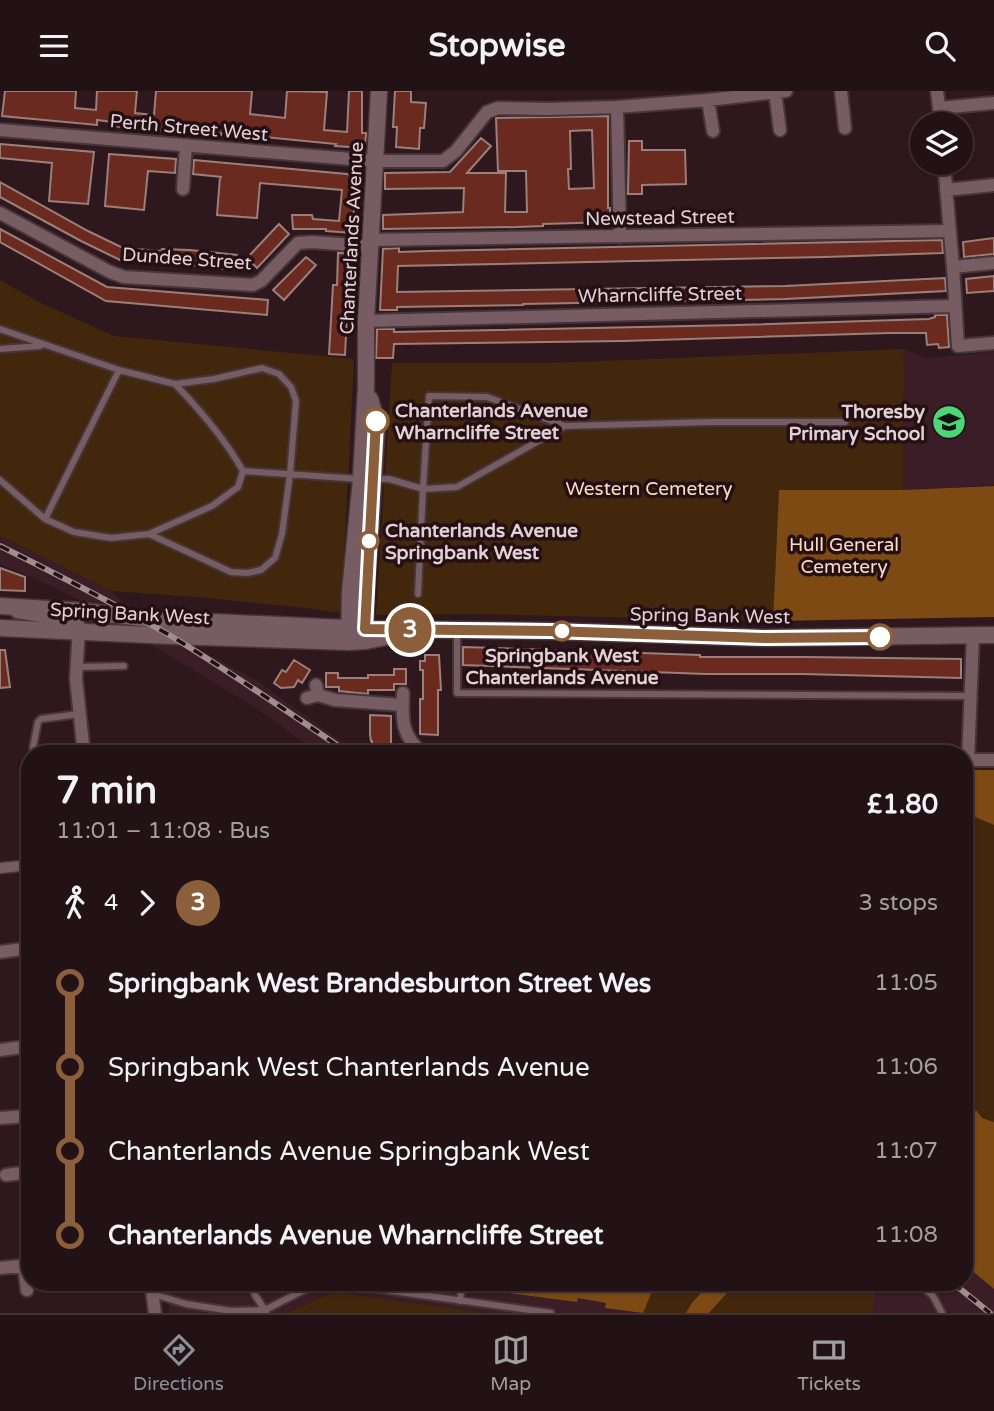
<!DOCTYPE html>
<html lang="en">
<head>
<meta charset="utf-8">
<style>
	body { margin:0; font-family:"Varela Round",sans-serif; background:#2a1b1f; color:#f1f3f6; height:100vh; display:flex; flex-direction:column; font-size:26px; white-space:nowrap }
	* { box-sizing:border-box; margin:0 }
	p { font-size:23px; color:#a29ea1 }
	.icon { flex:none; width:38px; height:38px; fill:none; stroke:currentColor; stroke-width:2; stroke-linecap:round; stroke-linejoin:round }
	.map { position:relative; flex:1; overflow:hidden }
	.side { position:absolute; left:21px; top:654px; width:952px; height:546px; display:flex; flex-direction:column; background:#221216; border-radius:28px; box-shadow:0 2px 5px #0004,0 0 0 2px #3f3235 }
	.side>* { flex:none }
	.badge { padding:0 14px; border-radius:23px; font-size:24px; line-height:46px }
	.buttons { position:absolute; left:910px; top:21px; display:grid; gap:14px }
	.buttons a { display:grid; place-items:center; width:63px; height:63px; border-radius:50%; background:#221216; box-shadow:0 2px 5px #0004,0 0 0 2px #3f3235; font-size:35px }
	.map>.badge { position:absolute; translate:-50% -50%; box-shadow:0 0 0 4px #fff }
	.legs { display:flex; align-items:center; gap:10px; height:77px; padding:0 35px; font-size:23px }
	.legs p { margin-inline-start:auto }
	.head { display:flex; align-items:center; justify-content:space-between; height:119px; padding:0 35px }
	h1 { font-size:38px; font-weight:700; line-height:52px }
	ul { padding:0 35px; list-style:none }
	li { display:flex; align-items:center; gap:24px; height:84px; font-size:26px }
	li i { display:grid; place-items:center; width:10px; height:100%; margin:0 9px; background:currentColor }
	li i::after { content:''; width:18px; height:18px; margin:-9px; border:5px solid; border-radius:50%; background:#221216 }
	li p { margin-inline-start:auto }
	li:first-child i { background:linear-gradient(#0000 50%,currentColor 0) }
	li:last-child i { background:linear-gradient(currentColor 50%,#0000 0) }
	header { display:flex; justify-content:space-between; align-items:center; height:91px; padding:0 35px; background:#221216; font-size:32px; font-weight:700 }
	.tab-bar { display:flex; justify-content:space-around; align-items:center; height:98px; border-top:2px solid #3f3235; background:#221216; font-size:19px; color:#a29ea1 }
	.tab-bar a { display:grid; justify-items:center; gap:4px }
	.tab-bar .current { color:#8c9099 }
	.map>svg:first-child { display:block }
	.built { fill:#3a1d26 }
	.green { fill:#42270d }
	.forest { fill:#7d4a14 }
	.building { fill:#6b2a1f; stroke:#9b7f79; stroke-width:2; fill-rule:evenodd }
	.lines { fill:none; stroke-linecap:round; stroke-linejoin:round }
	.service-casing { stroke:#463539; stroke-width:10 }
	.pedestrian-casing { stroke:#463539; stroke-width:13 }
	.minor-casing { stroke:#463539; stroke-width:16 }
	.tertiary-casing { stroke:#463539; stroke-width:19 }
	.service { stroke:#775c63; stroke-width:6 }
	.pedestrian { stroke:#775c63; stroke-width:10 }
	.minor { stroke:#775c63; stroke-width:12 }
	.tertiary { stroke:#775c63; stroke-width:16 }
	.rail-casing { stroke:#9f8d91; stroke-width:6 }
	.rail { stroke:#240f15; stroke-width:3.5; stroke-dasharray:10; stroke-linecap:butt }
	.line-1-casing { stroke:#fff; stroke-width:16 }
	.line-1 { stroke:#8b5e3c; stroke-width:10 }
	.stop-1-dot { fill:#fff; stroke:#8b5e3c; stroke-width:3.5 }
	.labels { text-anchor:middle; stroke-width:7; stroke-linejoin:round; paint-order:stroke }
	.street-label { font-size:19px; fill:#e1d1d5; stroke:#240f15 }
	.stop-label { font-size:19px; font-weight:bold; fill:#e1d1d5; stroke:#240f15; text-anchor:start }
	.poi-label { font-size:19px; font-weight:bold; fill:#e1d1d5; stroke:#240f15; text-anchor:end }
	.park-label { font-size:19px; fill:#fbdbc0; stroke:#240f15 }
</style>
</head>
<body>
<header><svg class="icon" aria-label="menu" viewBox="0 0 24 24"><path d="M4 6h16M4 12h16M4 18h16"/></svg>Stopwise<svg class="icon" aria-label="search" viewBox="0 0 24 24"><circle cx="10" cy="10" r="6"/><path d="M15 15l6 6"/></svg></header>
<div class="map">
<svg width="994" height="1222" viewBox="0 0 994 1222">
	<rect width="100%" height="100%" fill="#2e181e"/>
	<path class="built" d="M904,258L926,267L994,261V394L903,399Z
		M0,445L111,500L129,517L83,511L32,486L0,473Z
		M148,552L195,556L256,589L359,663H320L256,617Z
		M964,679H994V1222H485L334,1201L286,1222H170L166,1192H668L691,1212L710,1192H964Z"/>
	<path class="green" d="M0,189L39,211L114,245L354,268L341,522L305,517L197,506L111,500L0,445Z
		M904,258L903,399H779L773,530L473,523L376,524L392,272H553Z
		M964,720H968L975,726L994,734V1031L982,1027L977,1020L964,1019Z
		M652,1192H710L691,1213L686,1222H643L653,1198Z
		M736,1192H876L872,1222H709Z
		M334,1201L485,1222H286Z"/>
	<path class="forest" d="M994,395V526L773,530L779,399H903Z
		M964,679H994V734L975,726L969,720H964Z
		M964,1019L977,1020L982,1027L994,1031V1198L964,1173Z
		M489,1192H652L653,1198L643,1222L605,1217L606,1212L578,1207L577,1211L493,1200Z
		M710,1192H736L709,1222H686L691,1213Z"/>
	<path class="building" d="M5,0H76L75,17L96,19L97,0H137L135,22L154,24L156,0H252L250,23L285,27L287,0L327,1L324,39L347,41L349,0H362V42H366L365,57L335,55L336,53L254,45L221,42V44L143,38L112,35V31L97,29V34L2,25Z
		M395,0H411V11L426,12L424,37H420L419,58L396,56L397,36H393Z
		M608,25V117H610V131L543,133V135L517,136L383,138V124L463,121L464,97L385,98V82L450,81L481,47L491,55L467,82H506L505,121H527L526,80H498L496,27ZM592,39L594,97L569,98L568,78H571L570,40Z
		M629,50H642V59H685L686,93L642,94V103H628Z
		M0,53L94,61L88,113L49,110L52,72L0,67Z
		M109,63L176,68L175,82L148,80L144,119L105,115Z
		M194,69L357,84L352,142L326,140V138H293L292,124H312L313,128L339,130L342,99L260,92L257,127L217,124L220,86H222L193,83Z
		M0,91L88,140L123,157L161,160L162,158L190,159L237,164L236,179L180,173V174L120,169L81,150L0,106Z
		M279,133L289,143L257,177L247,167Z
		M0,138L107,196L268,209L267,224L106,210L0,151Z
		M994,147V163L964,166L963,151Z
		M942,149L943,162L825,166L398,175L397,201L785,195L945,187L946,200L785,208L523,213V214L397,216V219H380L383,158L399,157V161L429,160Z
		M338,162H350L345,264L329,263L333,194H337Z
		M306,166L316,174L284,209L273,199Z
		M994,185V200L967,202L966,188Z
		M935,224H947L949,256L939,257L938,253L927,254L926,242H890L623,250L394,253L393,267H376L377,238H394V241L738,234L929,228L935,226Z
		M0,477L25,486V500L0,499Z
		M463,556L700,564V566H806L961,568V587L802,583H706L463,574Z
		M0,559H5L10,596L0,597Z
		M425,564H439L441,599H438V644L420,643V608H423V579H420V570H425Z
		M294,569L310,579L302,592L298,589L294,596L281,597L274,592L282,579L286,581Z
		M394,578H406V593H394V599H368V603L339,600V596H326V582H338V587H368V584H394Z
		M370,624L391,625V654H395V663L372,662V650H371L370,644Z"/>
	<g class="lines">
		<g class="service-casing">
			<path id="service" d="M0,238L119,279L175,293L214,288L262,277L279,283L291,296L296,310L290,383L282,443L275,467L261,479L247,482L231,481L149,443L111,447L74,441L45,428L0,389
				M0,258L40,255
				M243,380L360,388
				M375,388H389L423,398L429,305L487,306L565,335
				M45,428L119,279
				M149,443L212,415L238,396L243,380C225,348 201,320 175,293
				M418,503L423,398L457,396L565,335L712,331H845
				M457,540V602L971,605
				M77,576L124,575
				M34,663L33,656L38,631L41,628L79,623
				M137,663L212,657H244L267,663
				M251,1192L255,1204L266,1221
				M918,1192L933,1205L942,1222
				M153,1203L186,1213L231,1220L265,1219L308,1197L363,1196L551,1222
				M460,1210L462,1192"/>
		</g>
		<g class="pedestrian-casing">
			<path id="pedestrian" d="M1,777L30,774"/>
		</g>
		<g class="minor-casing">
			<path id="minor" d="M841,0L845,37
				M937,0L941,33
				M775,1L780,39
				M708,9L713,40
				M617,16L620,146
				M939,17L994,12
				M0,39L376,70H443L456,60L487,21L498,17L547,18L617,16L708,9L786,0
				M944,72L953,176L958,255L994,252
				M183,98L186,54
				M946,99L994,94
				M0,122L110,181L124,186L253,194L261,190L298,152L312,151L369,155
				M370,149L950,140
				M953,176L994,172
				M366,230L955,215
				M17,521L73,530L79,535L76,588L84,663
				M403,602C402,628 401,646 424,663
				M318,604L335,609L402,614
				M307,607L318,604L316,594
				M964,669H994
				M968,669L973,545
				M0,861L30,857
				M0,959L30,955
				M0,1027L30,1025
				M6,1084L30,1081
				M24,1175L27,1199
				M0,1177L30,1174
				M151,1192L155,1222"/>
		</g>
		<g class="tertiary-casing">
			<path id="tertiary" d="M0,515L82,520L151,528L365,538L549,540L764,547L994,544
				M0,537L171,545L349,551L366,550L391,545
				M365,547L366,502L377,332L370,308
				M349,551L350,501L361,388L366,296V230L379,0"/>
		</g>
		<use href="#service" class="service"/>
		<use href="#pedestrian" class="pedestrian"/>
		<use href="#minor" class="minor"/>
		<use href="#tertiary" class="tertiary"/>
		<g class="rail-casing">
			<path id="rail" d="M0,455C58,484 115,513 171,545C232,582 291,623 350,663
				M953,1192L990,1222"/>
		</g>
		<use href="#rail" class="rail"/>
	</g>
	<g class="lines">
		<g class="line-1-casing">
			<path id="line-1" d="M376,330L365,538L550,540L764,547L880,546"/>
		</g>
		<use href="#line-1" class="line-1"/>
	</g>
	<defs>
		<g id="school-disc" transform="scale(1.75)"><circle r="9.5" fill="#4bd677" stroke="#240f15"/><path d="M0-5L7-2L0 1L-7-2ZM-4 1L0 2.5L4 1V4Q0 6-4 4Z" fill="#111"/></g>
	</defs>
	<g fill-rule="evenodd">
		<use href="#school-disc" x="949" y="331"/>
	</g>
	<g class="stop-1-dot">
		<circle cx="376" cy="330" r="12"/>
		<circle cx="369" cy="450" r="9"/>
		<circle cx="562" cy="540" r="9"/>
		<circle cx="880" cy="546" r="12"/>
	</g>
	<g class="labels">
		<g class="street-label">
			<text transform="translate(189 36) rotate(5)" y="7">Perth Street West</text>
			<text transform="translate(660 126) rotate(-1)" y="7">Newstead Street</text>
			<text transform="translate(351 147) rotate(-87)" y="7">Chanterlands Avenue</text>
			<text transform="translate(187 167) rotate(4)" y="7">Dundee Street</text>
			<text transform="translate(660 203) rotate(-1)" y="7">Wharncliffe Street</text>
			<text transform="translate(130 522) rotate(3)" y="7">Spring Bank West</text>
			<text transform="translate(710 524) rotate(1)" y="7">Spring Bank West</text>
		</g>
		<g class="stop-label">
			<text x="395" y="326">Chanterlands Avenue<tspan x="395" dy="22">Wharncliffe Street</tspan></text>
			<text x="385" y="446">Chanterlands Avenue<tspan x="385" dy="22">Springbank West</tspan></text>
			<text x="562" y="571" text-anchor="middle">Springbank West<tspan x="562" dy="22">Chanterlands Avenue</tspan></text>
		</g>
		<g class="poi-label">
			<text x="925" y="327">Thoresby<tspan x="925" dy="22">Primary School</tspan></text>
		</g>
		<g class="park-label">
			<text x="649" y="404">Western Cemetery</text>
			<text x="844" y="460">Hull General<tspan x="844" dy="22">Cemetery</tspan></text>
		</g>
	</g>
</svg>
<div class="buttons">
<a><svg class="icon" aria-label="layers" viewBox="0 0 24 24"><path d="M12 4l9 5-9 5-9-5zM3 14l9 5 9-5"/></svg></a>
</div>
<b class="badge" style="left:410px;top:539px;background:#8b5e3c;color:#fff">3</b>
<section class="side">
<div class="head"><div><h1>7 min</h1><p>11:01 – 11:08 · Bus</p></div><b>£1.80</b></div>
<div class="legs"><svg class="icon" aria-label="walk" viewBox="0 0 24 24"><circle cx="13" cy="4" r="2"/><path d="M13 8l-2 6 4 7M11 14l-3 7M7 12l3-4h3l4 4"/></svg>4<svg class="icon" aria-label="forward" viewBox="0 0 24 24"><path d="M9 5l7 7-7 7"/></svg><b class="badge" style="background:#8b5e3c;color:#fff">3</b><p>3 stops</p></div>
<ul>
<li><i style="color:#8b5e3c"></i><b>Springbank West Brandesburton Street Wes</b><p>11:05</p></li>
<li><i style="color:#8b5e3c"></i><span>Springbank West Chanterlands Avenue</span><p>11:06</p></li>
<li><i style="color:#8b5e3c"></i><span>Chanterlands Avenue Springbank West</span><p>11:07</p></li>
<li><i style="color:#8b5e3c"></i><b>Chanterlands Avenue Wharncliffe Street</b><p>11:08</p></li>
</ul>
</section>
</div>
<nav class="tab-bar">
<a class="current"><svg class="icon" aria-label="directions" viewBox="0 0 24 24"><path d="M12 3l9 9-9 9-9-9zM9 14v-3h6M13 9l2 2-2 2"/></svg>Directions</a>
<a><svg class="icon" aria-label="map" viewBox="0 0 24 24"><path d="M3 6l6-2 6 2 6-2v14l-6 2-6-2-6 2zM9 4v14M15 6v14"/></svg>Map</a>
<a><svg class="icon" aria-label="tickets" viewBox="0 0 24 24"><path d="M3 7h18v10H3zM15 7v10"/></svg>Tickets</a>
</nav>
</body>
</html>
